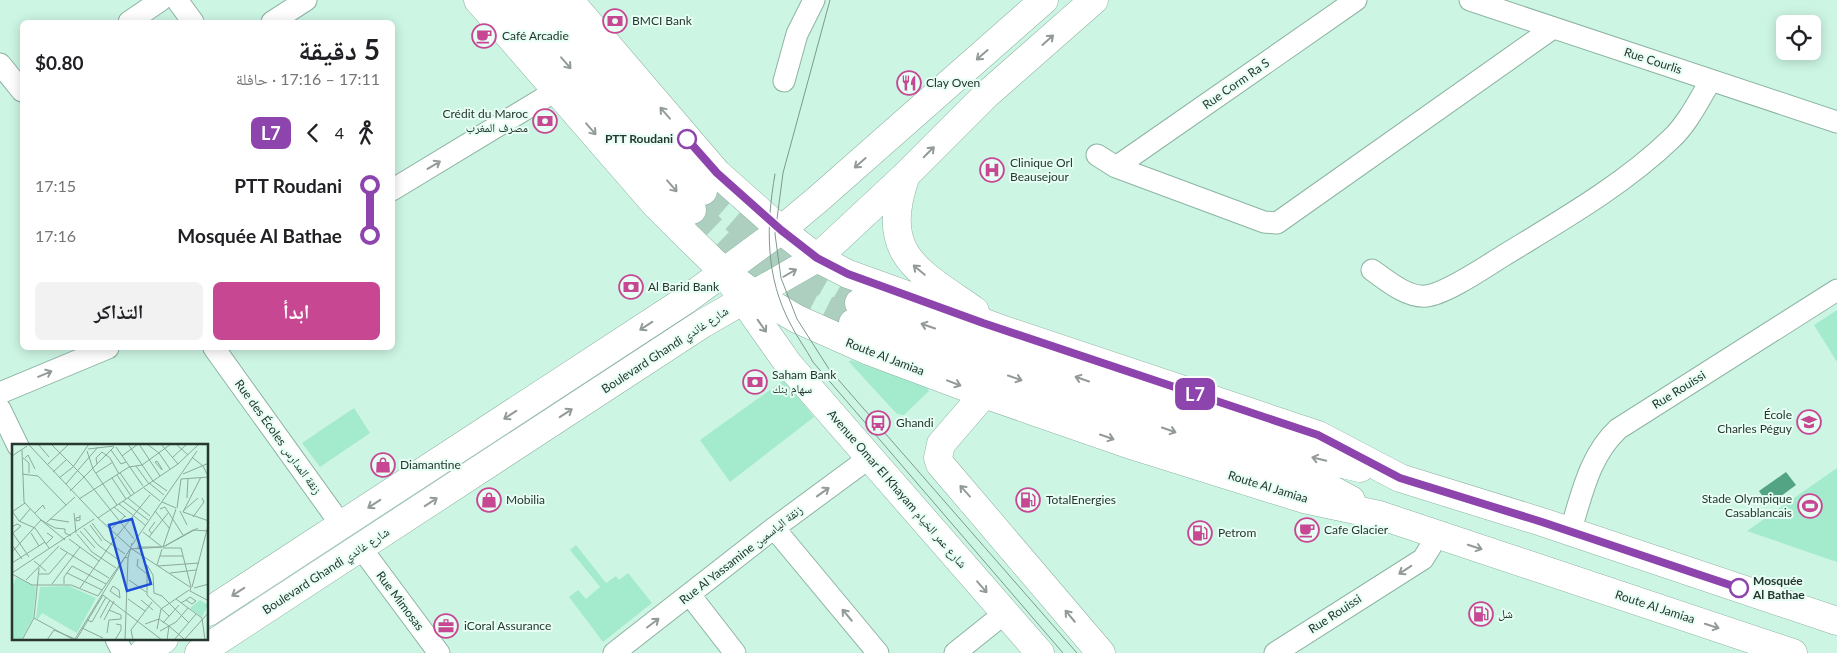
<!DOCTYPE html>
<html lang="ar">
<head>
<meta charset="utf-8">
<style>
	body { margin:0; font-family:Lato,"Noto Naskh Arabic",sans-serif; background:#f2f2f2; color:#202124; direction:rtl; height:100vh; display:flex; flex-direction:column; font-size:19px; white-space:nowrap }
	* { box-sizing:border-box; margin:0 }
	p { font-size:16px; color:#757577 }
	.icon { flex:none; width:28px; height:28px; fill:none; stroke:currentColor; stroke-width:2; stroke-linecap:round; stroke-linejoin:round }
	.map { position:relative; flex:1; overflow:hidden; direction:ltr }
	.side { position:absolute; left:20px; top:20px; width:375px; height:330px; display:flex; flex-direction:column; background:#fff; border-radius:8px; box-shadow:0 2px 12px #0003; direction:rtl }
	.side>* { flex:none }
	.badge { padding:0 10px; border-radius:8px; font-size:18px; line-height:32px }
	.tools { position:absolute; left:1776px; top:15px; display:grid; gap:10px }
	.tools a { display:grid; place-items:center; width:45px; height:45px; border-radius:8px; background:#fff; box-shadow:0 2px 12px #0003; font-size:25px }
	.map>.badge { position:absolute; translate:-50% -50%; box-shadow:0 0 0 2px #fff }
	.legs { display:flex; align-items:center; gap:8px; height:55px; padding:0 15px; font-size:16px }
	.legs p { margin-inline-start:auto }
	.head { display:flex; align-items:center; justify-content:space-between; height:85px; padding:0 15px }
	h1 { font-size:28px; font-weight:700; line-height:38px }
	.action { display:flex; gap:10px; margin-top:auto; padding:10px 15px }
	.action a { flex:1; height:58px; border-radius:8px; background:#c74793; color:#fff; font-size:20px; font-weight:700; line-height:58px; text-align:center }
	.action a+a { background:#f2f2f2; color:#202124 }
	ul { padding:0 15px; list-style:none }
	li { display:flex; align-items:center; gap:18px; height:50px; font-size:19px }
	li i { display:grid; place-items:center; width:8px; height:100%; margin:0 6px; background:currentColor }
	li i::after { content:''; width:12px; height:12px; margin:-6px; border:4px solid; border-radius:50%; background:#fff }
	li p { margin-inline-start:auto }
	li:first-child i { background:linear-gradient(#0000 50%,currentColor 0) }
	li:last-child i { background:linear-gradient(currentColor 50%,#0000 0) }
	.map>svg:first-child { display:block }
	.green { fill:#a4eacd }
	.water { fill:#53a385 }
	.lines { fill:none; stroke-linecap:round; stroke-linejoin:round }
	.primary-tunnel { stroke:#accfbf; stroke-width:28; stroke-dasharray:28 14; stroke-linecap:butt }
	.minor-casing { stroke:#8db3a3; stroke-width:23 }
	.secondary-casing { stroke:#8db3a3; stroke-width:29 }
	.primary-casing { stroke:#8db3a3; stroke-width:29 }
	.minor { stroke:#fff; stroke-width:21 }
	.secondary { stroke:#fff; stroke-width:28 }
	.primary { stroke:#fff; stroke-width:28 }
	.tram { stroke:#7d9a8d; stroke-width:1 }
	.oneway { stroke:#939b98 }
	.line-1-casing { stroke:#fff; stroke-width:11 }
	.line-1 { stroke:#8e44ad; stroke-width:8 }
	.stop-1-dot { fill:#fff; stroke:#8e44ad; stroke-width:2.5 }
	.labels { text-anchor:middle; stroke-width:4; stroke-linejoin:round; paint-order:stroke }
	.poi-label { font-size:12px; fill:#273730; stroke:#e6fef3; text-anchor:start }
	.street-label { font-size:12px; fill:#273730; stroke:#e6fef3 }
	.stop-label { font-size:12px; font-weight:bold; fill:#273730; stroke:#e6fef3; text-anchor:end }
	.inset-road { fill:none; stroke:#8ba99b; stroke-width:1 }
	.view { fill:#1d4ed8; fill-opacity:0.15; stroke:#1d4ed8; stroke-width:2.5 }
	.inset-edge { fill:none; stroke:#273730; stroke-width:2.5 }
</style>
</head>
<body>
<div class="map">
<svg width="1837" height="653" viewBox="0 0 1837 653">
	<rect width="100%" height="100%" fill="#cdf5e3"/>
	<path class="green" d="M1837,310V362L1814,325Z
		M851,360L927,387L929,391L904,415L897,414L849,362Z
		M784,380L814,417L730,482L700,440Z
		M354,408L370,433L320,467L302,443Z
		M1837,468V562L1747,531Z
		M576,545L606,583L616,576L619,580L628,573L652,603L603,642L569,597L578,590L586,599L600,587L570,550Z"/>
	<path class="water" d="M1786,472L1796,485L1769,505L1759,491Z"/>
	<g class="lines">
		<path class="primary-tunnel" d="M703,191L750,232L792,264L859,303
			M692,210L754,269L798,295L853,323"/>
		<g class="minor-casing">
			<path id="minor" d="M177,0L193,22
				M1470,0L1837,122
				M129,22L161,0
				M272,22L306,0
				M0,64L22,91
				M784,81L797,34L814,0
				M1097,155L1116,167L1264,222L1277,223L1553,28
				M1116,167L1356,0
				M392,190L557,90
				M1372,270C1386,280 1407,298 1426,296C1446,294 1485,267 1503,256C1560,221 1622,186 1671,139C1688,123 1699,100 1711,80
				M214,348L342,526
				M0,393L108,348
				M0,409L18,446
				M774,528L878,653
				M1570,532C1582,495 1589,456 1618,429L1837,290
				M361,548L439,653
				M690,595L735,653
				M116,639L123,653
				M614,653L774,528L869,458
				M955,653L1005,613
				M1275,653L1423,559L1431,546L1433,533"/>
		</g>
		<g class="secondary-casing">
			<path id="secondary" d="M729,280L789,365L1040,653
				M984,394L941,444L938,458L940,464L1101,653"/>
		</g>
		<g class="primary-casing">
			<path id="primary" d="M478,0L655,204L688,237L724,272L754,294L797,319L869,351L984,394L1134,446L1304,499L1379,515L1793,653
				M511,0L692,210
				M539,0L703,191
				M569,0L717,173L781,230L817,258L848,274L1001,329L1318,435L1400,478L1542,522L1837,621
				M906,175C878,255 917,270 975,311
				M859,303L1313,457L1360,468
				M853,323L1312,479L1351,500
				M208,612L687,299L781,230L817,200L1044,0
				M143,653L164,639
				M199,653L702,324L817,258L906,175L986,95L1094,0"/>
		</g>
		<use href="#minor" class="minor"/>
		<use href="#secondary" class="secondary"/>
		<use href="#primary" class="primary"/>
		<path class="tram" d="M830,0L783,173L775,234L781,278L797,319L829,369L1077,653
			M775,174C766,226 765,277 791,325C797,337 806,349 813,362L1063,653"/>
	</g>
	<defs><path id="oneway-shaft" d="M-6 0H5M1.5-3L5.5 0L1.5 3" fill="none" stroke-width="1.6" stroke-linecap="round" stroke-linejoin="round" transform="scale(1.25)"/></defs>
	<g class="oneway">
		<use href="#oneway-shaft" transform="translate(1048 40) rotate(-42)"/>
		<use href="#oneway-shaft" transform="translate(982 55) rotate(139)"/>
		<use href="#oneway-shaft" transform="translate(566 63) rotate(49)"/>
		<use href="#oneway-shaft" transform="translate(665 113) rotate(-131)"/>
		<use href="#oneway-shaft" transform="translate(591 129) rotate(49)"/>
		<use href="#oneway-shaft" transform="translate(929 152) rotate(-45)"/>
		<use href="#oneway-shaft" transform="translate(860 163) rotate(139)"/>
		<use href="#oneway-shaft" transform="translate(434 165) rotate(-31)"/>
		<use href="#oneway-shaft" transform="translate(672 186) rotate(49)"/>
		<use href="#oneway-shaft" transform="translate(919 270) rotate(-140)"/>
		<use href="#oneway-shaft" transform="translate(790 273) rotate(-30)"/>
		<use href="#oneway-shaft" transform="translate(646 326) rotate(147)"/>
		<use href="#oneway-shaft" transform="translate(762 326) rotate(55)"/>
		<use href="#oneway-shaft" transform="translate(928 326) rotate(-161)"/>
		<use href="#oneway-shaft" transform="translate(45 374) rotate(-23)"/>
		<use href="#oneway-shaft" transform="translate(1015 378) rotate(19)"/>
		<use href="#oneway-shaft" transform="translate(1082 379) rotate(-161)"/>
		<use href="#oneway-shaft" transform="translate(954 383) rotate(21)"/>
		<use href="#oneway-shaft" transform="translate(566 413) rotate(-33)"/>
		<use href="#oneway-shaft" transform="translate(510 415) rotate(147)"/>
		<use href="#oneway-shaft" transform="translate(1169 430) rotate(19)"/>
		<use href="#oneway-shaft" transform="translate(1107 437) rotate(19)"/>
		<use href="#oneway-shaft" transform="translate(1319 459) rotate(-166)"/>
		<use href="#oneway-shaft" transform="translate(965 491) rotate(-132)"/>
		<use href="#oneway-shaft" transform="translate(823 492) rotate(-36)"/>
		<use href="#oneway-shaft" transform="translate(431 502) rotate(-33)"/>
		<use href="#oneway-shaft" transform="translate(374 504) rotate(147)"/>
		<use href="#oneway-shaft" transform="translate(1475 547) rotate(18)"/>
		<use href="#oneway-shaft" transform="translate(1405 570) rotate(147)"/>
		<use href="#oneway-shaft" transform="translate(982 587) rotate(49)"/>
		<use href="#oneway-shaft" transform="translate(238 592) rotate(147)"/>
		<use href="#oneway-shaft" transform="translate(847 615) rotate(-130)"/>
		<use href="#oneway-shaft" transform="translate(1070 616) rotate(-130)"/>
		<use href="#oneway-shaft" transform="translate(653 623) rotate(-37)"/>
		<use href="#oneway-shaft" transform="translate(1712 626) rotate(18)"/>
	</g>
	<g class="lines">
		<g class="line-1-casing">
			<path id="line-1" d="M687,139L717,173L781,230L817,258L848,274L983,323L1318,435L1400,478L1542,522L1739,588"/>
		</g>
		<use href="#line-1" class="line-1"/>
	</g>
	<defs>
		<g id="bank-ring" transform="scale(1.25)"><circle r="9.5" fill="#e6fef3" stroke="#c74793" stroke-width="1.5"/><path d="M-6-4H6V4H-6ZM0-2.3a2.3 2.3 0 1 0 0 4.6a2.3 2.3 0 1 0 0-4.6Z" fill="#c74793"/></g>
		<g id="cafe-ring" transform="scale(1.25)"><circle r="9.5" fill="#e6fef3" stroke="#c74793" stroke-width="1.5"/><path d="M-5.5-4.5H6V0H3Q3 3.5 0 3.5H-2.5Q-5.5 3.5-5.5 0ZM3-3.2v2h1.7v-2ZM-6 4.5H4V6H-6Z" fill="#c74793"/></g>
		<g id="restaurant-ring" transform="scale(1.25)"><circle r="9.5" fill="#e6fef3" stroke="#c74793" stroke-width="1.5"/><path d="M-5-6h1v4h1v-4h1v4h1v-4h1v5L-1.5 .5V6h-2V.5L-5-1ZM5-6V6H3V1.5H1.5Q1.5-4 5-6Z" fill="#c74793"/></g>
		<g id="hospital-ring" transform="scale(1.25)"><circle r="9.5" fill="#e6fef3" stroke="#c74793" stroke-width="1.5"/><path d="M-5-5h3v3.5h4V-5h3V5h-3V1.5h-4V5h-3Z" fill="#c74793"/></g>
		<g id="school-ring" transform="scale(1.25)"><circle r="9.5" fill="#e6fef3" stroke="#c74793" stroke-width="1.5"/><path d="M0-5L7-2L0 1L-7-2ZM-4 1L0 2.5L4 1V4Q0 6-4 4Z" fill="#c74793"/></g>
		<g id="bus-ring" transform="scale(1.25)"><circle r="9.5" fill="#e6fef3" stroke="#c74793" stroke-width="1.5"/><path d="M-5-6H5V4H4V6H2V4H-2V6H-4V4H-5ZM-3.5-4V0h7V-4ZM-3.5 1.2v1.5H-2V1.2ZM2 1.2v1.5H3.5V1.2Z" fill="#c74793"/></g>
		<g id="shop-ring" transform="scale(1.25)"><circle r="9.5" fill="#e6fef3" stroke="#c74793" stroke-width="1.5"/><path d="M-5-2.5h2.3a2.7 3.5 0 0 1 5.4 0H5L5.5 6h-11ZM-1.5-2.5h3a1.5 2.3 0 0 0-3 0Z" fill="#c74793"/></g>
		<g id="fuel-ring" transform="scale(1.25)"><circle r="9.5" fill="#e6fef3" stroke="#c74793" stroke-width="1.5"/><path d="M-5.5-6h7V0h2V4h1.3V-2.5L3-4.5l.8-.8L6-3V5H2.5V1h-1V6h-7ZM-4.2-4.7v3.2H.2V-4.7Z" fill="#c74793"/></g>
		<g id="stadium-ring" transform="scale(1.25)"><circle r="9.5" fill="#e6fef3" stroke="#c74793" stroke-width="1.5"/><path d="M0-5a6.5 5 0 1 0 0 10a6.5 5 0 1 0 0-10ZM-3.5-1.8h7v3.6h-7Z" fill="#c74793"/></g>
		<g id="office-ring" transform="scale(1.25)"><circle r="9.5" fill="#e6fef3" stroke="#c74793" stroke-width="1.5"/><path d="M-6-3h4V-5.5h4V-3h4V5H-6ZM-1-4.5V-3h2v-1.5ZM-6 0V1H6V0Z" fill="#c74793"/></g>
	</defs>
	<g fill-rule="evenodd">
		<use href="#bank-ring" x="615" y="21"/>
		<use href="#cafe-ring" x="484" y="36"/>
		<use href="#restaurant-ring" x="909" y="83"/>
		<use href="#bank-ring" x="545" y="121"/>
		<use href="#hospital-ring" x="992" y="170"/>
		<use href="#bank-ring" x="631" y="287"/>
		<use href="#bank-ring" x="755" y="382"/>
		<use href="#school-ring" x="1809" y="422"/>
		<use href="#bus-ring" x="878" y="423"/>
		<use href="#shop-ring" x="383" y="465"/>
		<use href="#shop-ring" x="489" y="500"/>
		<use href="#fuel-ring" x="1028" y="500"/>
		<use href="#stadium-ring" x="1810" y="506"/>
		<use href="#cafe-ring" x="1307" y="530"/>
		<use href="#fuel-ring" x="1200" y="533"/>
		<use href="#fuel-ring" x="1481" y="614"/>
		<use href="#office-ring" x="446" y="626"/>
	</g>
	<g class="stop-1-dot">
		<circle cx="687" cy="139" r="9"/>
		<circle cx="1739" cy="588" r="9"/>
	</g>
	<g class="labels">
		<g class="poi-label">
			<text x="632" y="25">BMCI Bank</text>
			<text x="502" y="40">Café Arcadie</text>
			<text x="926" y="87">Clay Oven</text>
			<text x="528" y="118" text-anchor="end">Crédit du Maroc<tspan x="528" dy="14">مصرف المغرب</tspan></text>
			<text x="1010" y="167">Clinique Orl<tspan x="1010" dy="14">Beausejour</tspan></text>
			<text x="648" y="291">Al Barid Bank</text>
			<text x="772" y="379">Saham Bank<tspan x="772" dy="14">سهام بنك</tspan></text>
			<text x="1792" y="419" text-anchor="end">École<tspan x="1792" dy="14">Charles Péguy</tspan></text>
			<text x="896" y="427">Ghandi</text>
			<text x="400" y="469">Diamantine</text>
			<text x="1792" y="503" text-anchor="end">Stade Olympique<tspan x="1792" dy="14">Casablancais</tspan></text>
			<text x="506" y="504">Mobilia</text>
			<text x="1046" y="504">TotalEnergies</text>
			<text x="1324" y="534">Cafe Glacier</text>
			<text x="1218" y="537">Petrom</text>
			<text x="1498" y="618">شل</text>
			<text x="464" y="630">iCoral Assurance</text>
		</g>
		<g class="street-label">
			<text transform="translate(1653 61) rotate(18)" y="4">Rue Courlis</text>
			<text transform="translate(1236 84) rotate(-35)" y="4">Rue Corm Ra S</text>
			<text transform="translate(665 350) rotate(-33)" y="4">Boulevard Ghandi شارع غاندي</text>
			<text transform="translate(885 357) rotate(21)" y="4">Route Al Jamiaa</text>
			<text transform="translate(1679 390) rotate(-32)" y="4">Rue Rouissi</text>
			<text transform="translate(278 437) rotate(54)" y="4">Rue des Écoles زنقة المدارس</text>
			<text transform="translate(1268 487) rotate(17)" y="4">Route Al Jamiaa</text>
			<text transform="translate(897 489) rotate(49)" y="4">Avenue Omar El Khayam شارع عمر الخيام</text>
			<text transform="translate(741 555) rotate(-38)" y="4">Rue Al Yassamine زنقة الياسمين</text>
			<text transform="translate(326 571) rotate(-33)" y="4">Boulevard Ghandi شارع غاندي</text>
			<text transform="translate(400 601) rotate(53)" y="4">Rue Mimosas</text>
			<text transform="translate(1655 607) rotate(18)" y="4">Route Al Jamiaa</text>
			<text transform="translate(1335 614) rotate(-33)" y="4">Rue Rouissi</text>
		</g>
		<g class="stop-label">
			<text x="673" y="143">PTT Roudani</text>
			<text x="1753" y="585" text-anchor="start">Mosquée<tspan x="1753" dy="14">Al Bathae</tspan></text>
		</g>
	</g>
	<g transform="translate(12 444)">
		<rect width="196" height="196" fill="#cdf5e3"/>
		<path d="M4,133L24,143L21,174L9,196H0V145ZM57,142L84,154L65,189L30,169L26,175L24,174L28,143ZM188,156L196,161L190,173L178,164Z" fill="#a4eacd"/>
		<path class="inset-road" d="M26,0L37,13M39,0L72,33L122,95M116,0L141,37L155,47M127,0L148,32M135,0L147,9L158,25M149,0L166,20M164,0L176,11M17,1L86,74M104,3L131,42M76,5L102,2M10,6L12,58M99,6L109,20L114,18M75,7L81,25L105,61M0,12L15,2M110,12L126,0M161,13L175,0M11,14L17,19V29M13,14L16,11L23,25M181,14L191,22L197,34M145,17L150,25V26L143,18ZM85,20L84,14L90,8L98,14L107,30M35,21L57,0M124,22L137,40M41,28L54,16M84,29L101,18M108,29L122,49M10,30L26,32L54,61M171,30L197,19M105,31L119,52M47,34L61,23L77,0M100,34L114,55M137,39L152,51M54,40L86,3M132,44L148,57M58,47L102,3M116,54L138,72M175,54L176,34M67,55L117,23L130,21L159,0M111,57L136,76M12,58L29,76L43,84L53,85V89L59,92M150,58L164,64M107,60L133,81M102,63L114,73M165,64L169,35L197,33M148,65L153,63L171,91M0,67L7,77L23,84L37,104M143,67L158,85M168,67L175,81M171,67L186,54M0,68L13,59M171,68L189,33M171,68L197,77M23,69L31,61L33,65M62,69L64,89M68,71V76L64,77V74L68,73M181,73L192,58L190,54M86,74L166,20L187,0M86,74L120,105L178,143M38,75L57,78M8,77L18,65M35,78L63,53M80,79L92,95L113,110M78,81L90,97M0,83L5,80L9,82L1,89M72,84L86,101L108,117M98,86L113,72M68,87L83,104M0,88L17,113M131,88L150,103M19,89L27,102M65,90L80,108L104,124M140,90L137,86L143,78M105,92L138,51M137,93L156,69M57,95L87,117M34,100L41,93L35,89M0,101L10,115M120,101L185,7M153,102L186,84M125,103H149M151,103L164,65M48,104L97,134M151,104H169L179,143M0,108L29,76L53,96M148,112H171M126,115L125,122L135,130M22,117L34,127M0,119L33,98M135,121L141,131L142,149L150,152L177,179M135,121V151L157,172M145,121L150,105M146,122L187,119M0,129L82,75M55,129L90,146M158,129L184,126M0,130L20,141H59L86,152L113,113L116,114M27,130H37L55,109M14,136L47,102M117,136L134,148M40,140L68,103M52,140V133L60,122L94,140M101,142L107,146L108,154L98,147ZM179,143L178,147L197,157M180,143L197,78M68,144L104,93M182,144L197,140M116,155L133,167M164,155L190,174L193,196M129,156L141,166M169,159L174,156L178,153L184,157L180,160L174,156M22,174L62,196M88,174L98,156M75,176L80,178L94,153M92,176L102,157M151,179L167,161M133,180L147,175L157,182L155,196M157,182L172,195M70,184L91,194M145,185L149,165L177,146M148,187L164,178L176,164M95,189L97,176L109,175V171L97,166M10,196L22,174L27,124M35,196L42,186L63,195L118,105L151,103L181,86L197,87M64,196L91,151L150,196M103,196L109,186V181L104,180M113,196L116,114L120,99M121,196L119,186L140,158M162,196L184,170M172,196L197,168"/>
		<path class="view" d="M120,75L139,140L115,147L97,81Z"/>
		<rect width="196" height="196" class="inset-edge"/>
	</g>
</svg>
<div class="tools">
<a><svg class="icon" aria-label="locate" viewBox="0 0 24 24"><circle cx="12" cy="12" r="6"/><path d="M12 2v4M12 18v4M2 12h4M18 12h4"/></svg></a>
</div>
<b class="badge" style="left:1195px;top:394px;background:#8e44ad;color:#fff">L7</b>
<section class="side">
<div class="head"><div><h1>5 دقيقة</h1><p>17:11 – 17:16 · حافلة</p></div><b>$0.80</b></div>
<div class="legs"><svg class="icon" aria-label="walk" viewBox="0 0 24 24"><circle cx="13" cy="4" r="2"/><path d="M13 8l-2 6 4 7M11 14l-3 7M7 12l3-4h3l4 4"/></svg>4<svg class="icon" aria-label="back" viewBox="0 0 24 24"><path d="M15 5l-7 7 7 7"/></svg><b class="badge" style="background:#8e44ad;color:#fff">L7</b></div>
<ul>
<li><i style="color:#8e44ad"></i><b>PTT Roudani</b><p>17:15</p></li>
<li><i style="color:#8e44ad"></i><b>Mosquée Al Bathae</b><p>17:16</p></li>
</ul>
<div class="action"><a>ابدأ</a><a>التذاكر</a></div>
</section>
</div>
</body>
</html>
